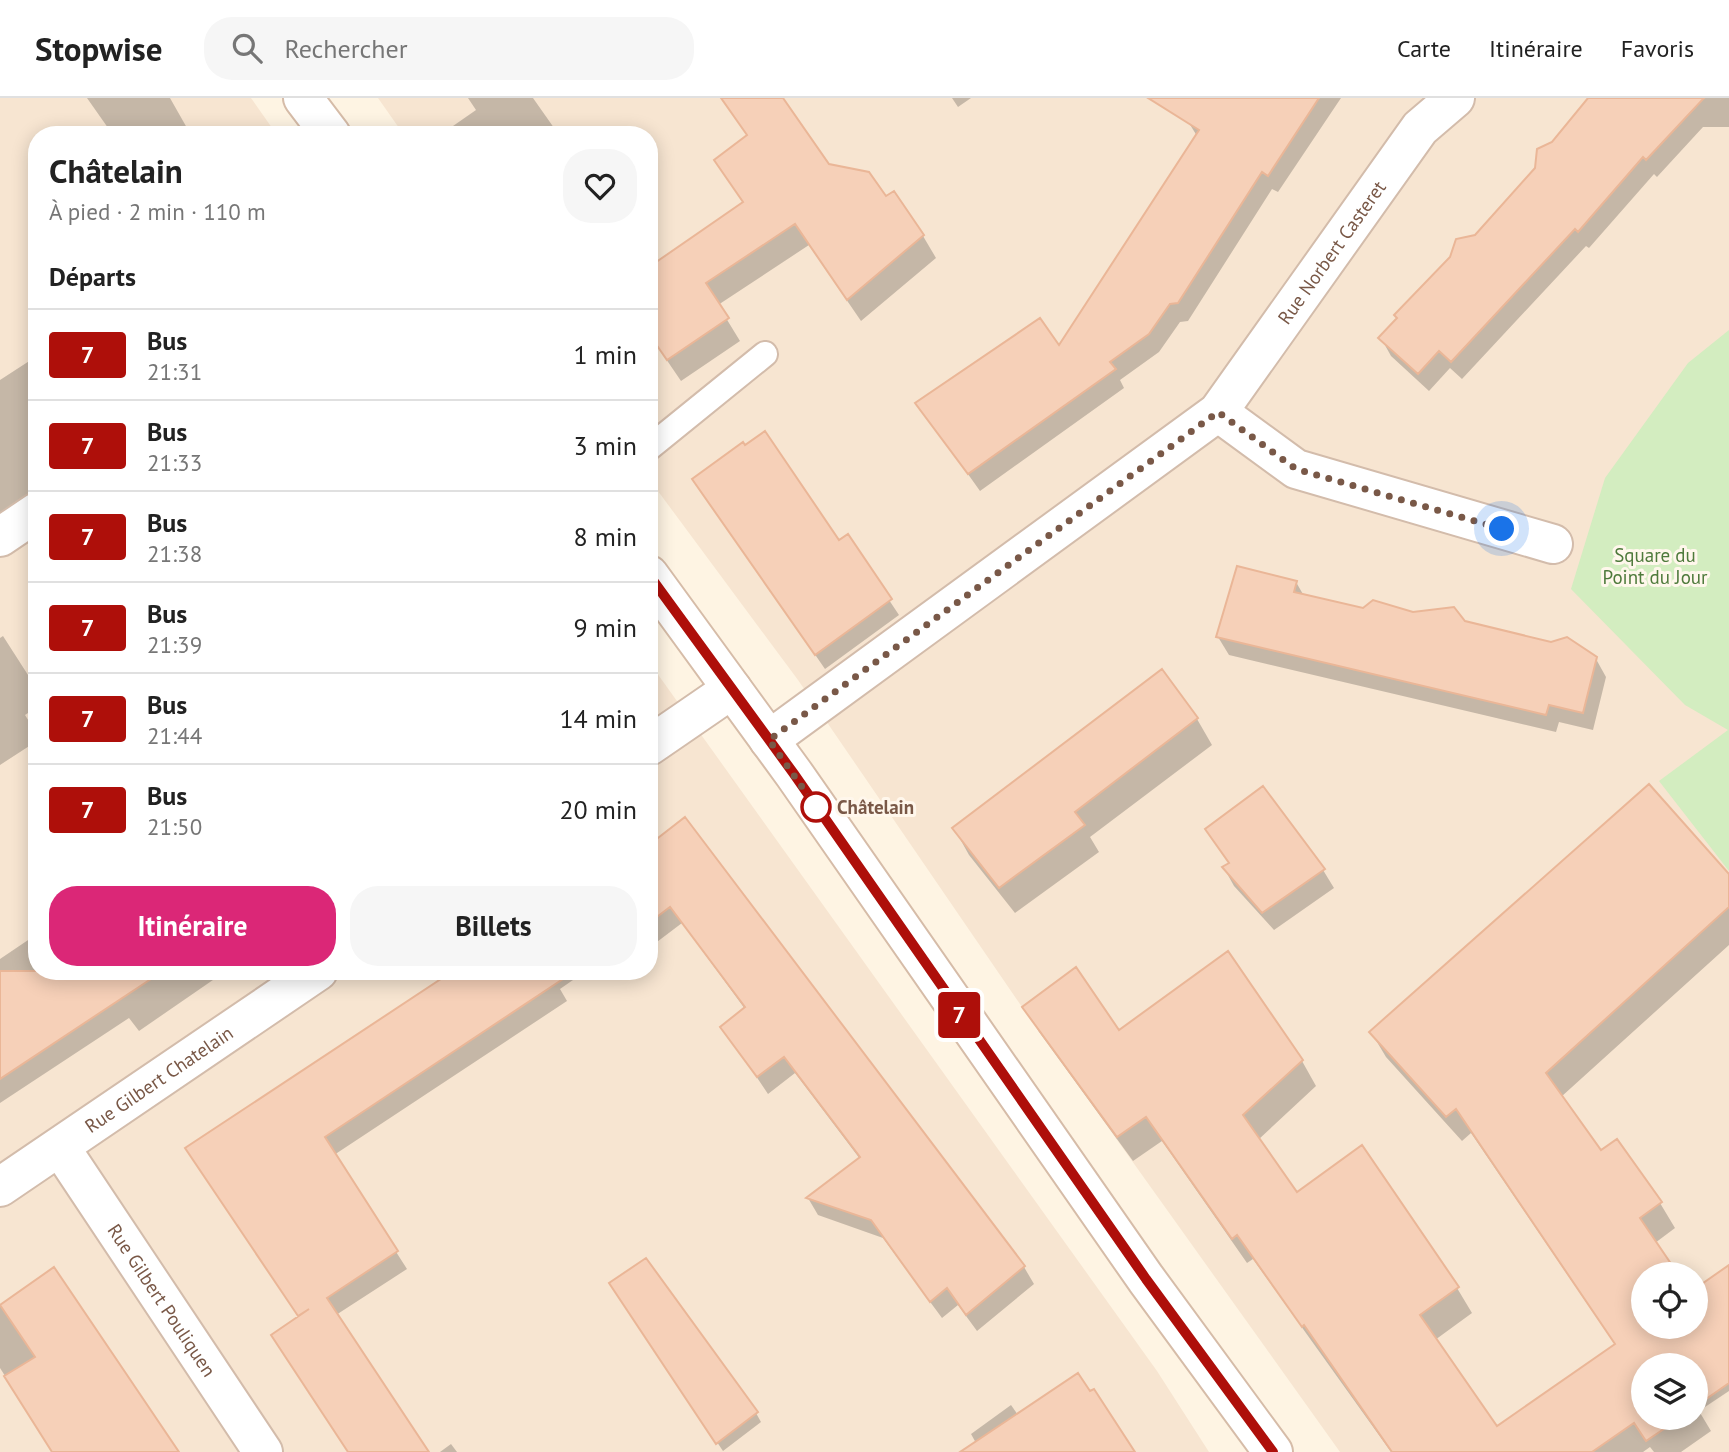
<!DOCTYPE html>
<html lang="fr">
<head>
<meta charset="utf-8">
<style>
	body { margin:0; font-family:"PT Sans",sans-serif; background:#f6f6f6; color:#222; height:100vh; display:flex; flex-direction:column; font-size:26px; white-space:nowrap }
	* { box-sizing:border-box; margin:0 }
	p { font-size:23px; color:#767676 }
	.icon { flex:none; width:38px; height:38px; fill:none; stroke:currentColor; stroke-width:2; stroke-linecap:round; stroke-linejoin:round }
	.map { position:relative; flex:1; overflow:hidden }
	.side { position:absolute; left:28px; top:28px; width:630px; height:854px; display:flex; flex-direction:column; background:#fff; border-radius:28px; box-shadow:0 4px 18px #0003 }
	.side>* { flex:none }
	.badge { padding:0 14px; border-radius:5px; font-size:24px; line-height:46px }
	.controls { position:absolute; left:1631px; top:1164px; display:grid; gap:14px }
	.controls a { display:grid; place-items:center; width:77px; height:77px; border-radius:50%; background:#fff; box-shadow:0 4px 18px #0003; font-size:35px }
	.you { position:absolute; width:35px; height:35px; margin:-18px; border:5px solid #fff; border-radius:50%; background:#1a73e8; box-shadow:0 0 0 10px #1a73e833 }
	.map>.badge { position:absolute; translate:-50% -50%; box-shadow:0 0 0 4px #fff }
	h2 { padding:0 21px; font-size:26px; line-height:63px }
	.round { display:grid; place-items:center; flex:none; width:74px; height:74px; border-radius:28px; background:#f6f6f6 }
	.overview { display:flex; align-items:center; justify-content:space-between; height:119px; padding:0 21px }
	h1 { font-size:33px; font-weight:800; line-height:52px }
	.action { display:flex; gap:14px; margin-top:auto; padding:14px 21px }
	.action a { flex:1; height:80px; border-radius:28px; background:#db2777; color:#fff; font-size:28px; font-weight:800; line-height:80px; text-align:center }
	.action a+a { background:#f6f6f6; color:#222 }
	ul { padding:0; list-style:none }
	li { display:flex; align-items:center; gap:21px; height:91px; padding:0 21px; border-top:2px solid #e0e0e0 }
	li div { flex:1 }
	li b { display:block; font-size:26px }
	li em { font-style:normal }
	li .badge { min-width:77px; font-weight:700; text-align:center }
	header { display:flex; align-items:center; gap:42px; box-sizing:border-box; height:98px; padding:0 35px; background:#fff; border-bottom:2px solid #e0e0e0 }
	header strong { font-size:33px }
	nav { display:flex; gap:38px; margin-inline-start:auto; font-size:24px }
	.search { width:490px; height:63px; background:#f6f6f6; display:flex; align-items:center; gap:18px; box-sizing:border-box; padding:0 24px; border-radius:28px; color:#767676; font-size:26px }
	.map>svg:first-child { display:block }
	.residential { fill:#f7e5d1; fill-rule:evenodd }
	.green { fill:#d3edc0 }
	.shadow { fill:#0003; fill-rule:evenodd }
	.building { fill:#f6d0b8; stroke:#eab697; stroke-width:2 }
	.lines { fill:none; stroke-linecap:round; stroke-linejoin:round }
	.lane-casing { stroke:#d3bcab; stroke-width:28 }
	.street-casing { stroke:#d3bcab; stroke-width:42 }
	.secondary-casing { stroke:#d6bca8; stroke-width:42 }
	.lane { stroke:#fff; stroke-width:24 }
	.street { stroke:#fff; stroke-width:38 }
	.secondary { stroke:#fff; stroke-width:38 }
	.line-casing { stroke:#fff; stroke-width:16 }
	.line { stroke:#ae0f0a; stroke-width:10 }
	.walk { stroke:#795847; stroke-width:7; stroke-dasharray:0 12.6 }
	.stop-dot { fill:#fff; stroke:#ae0f0a; stroke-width:3.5 }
	.labels { text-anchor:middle; stroke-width:6; stroke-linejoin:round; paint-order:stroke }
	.street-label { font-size:19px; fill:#795847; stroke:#fff7ec }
	.park-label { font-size:19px; fill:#4e7a3b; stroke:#fff7ec }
	.stop-label { font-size:19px; font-weight:bold; fill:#795847; stroke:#fff7ec; text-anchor:start }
</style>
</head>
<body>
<header>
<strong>Stopwise</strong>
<div class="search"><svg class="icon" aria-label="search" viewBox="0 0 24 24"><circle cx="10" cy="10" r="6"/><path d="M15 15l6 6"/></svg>Rechercher</div>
<nav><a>Carte</a><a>Itinéraire</a><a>Favoris</a></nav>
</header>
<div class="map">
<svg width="1729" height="1354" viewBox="0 0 1729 1354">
	<rect width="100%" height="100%" fill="#fef4e3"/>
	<path class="residential" d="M0,0H251L277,37H37V873H649V564L1157,1273L1209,1354H0Z
		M378,0H1729V1354H1340L1022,909L798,582L649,381V37H404ZM1643,1176H1696V1228H1643ZM1643,1267H1696V1320H1643Z"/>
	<path class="green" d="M1729,232V773L1659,683L1728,632L1685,607L1571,491L1605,380L1688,265Z"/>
	<path class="shadow" d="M87,0H170L191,37H113Z
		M468,0H533L559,37H458L453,28L476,12Z
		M952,0H971L958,9Z
		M1205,0H1341L1278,94L1272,91L1188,223L1180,224L1159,254L1120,282L1124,290L980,393L918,306L1059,250L1197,38L1189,25Z
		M1591,0H1729V29H1703L1657,79L1654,76L1589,150L1586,148L1462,281L1450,270L1429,293L1391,258L1381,240L1537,71L1554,45Z
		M716,63L828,68L886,101L923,138L936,160L861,223L809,147L718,207L740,243L681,283L649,236L744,106Z
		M37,258V407L0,431V282Z
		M694,382L838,445L847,439L899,517L825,571Z
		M1296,484L1304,498L1363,512L1413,516L1464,524L1596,561L1606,579L1593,632L1559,624L1556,634L1229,557L1218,539Z
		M3,538L37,591V609L25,617L37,636V643L0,667V540Z
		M1197,621L1212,647L1090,739L1099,754L1015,815L969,757L954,730Z
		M1207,731L1323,772L1334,790L1274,832L1234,788L1224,770L1229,766Z
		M649,749L1024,1169L1034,1186L977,1233L958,1207L942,1220L883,1140L818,1117L808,1100L860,1061L795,975L768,996L723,929L745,911L682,825L649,850Z
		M1729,778V847L1561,999L1601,1054L1660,1105L1675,1130L1655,1145L1676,1176H1643V1228H1696V1193L1729,1170V1293L1699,1313L1711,1333L1681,1354H1654L1650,1349L1643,1354H1391L1253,1161L1247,1165L1162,1043L1133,1063L1039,934L1025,909L1119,934L1302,963L1316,988L1258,1042L1297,1097L1457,1190L1472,1215L1435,1242L1497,1331L1616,1248L1471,1035L1462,1043L1386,959L1371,934ZM1643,1267H1696V1320H1643Z
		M37,836V873H226L139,933L129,920L0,1005V861Z
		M455,873H586L560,891L567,903L334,1057L407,1171L336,1217L427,1354H349L300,1220L197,1068Z
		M54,1172L176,1354H66L50,1349L0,1270V1209Z
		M616,1194L756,1315L761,1324L723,1353Z
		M1011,1307L1018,1317L1132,1354H981L971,1336Z
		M451,1346L457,1354H440Z"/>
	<path class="building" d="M721,0H783L829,66L869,74L886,98L894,93L924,137L847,202L795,126L706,185L729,220L667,262L649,236V169L743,104L714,62L747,37Z
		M1148,0H1319L1268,78L1262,74L1178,205L1170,206L1149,236L1110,264L1116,271L968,376L915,305L1040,220L1059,247L1199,32Z
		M1588,0H1704L1646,62L1643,59L1578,134L1575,131L1451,264L1439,253L1418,276L1378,240L1397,220L1394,217L1450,159L1456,141L1475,137L1535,70L1537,51L1552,44Z
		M765,333L839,442L848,436L892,501L815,557L692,381L743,344L745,347Z
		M1237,468L1297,483L1294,494L1363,510L1373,502L1413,514L1454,509L1465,523L1551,544L1567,539L1597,559L1583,615L1549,607L1546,617L1216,539Z
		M1162,571L1198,620L1075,714L1085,727L999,790L952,730Z
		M1649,686L1729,776V809L1546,975L1601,1052L1617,1041L1662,1104L1640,1120L1678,1176H1643V1228H1696V1190L1729,1167V1285L1696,1308V1267H1643V1320H1680L1646,1343L1634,1325L1592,1354H1392L1304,1227L1302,1229L1237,1137L1232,1141L1146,1019L1117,1039L1022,909L1076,869L1119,932L1228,853L1303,962L1243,1017L1297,1094L1362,1047L1459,1189L1420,1217L1497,1328L1615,1246L1456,1011L1446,1019L1369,934Z
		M1263,688L1325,771L1262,815L1222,769L1229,765L1205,731Z
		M685,719L1025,1168L966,1217L947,1190L930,1204L871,1122L806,1100L860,1059L784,959L757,979L720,929L745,909L670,809L649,825V747Z
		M0,873H163L0,981Z
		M453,873H575L325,1039L398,1153L327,1200L429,1354H348L271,1237L309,1211L298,1218L185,1050Z
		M646,1160L758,1314L716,1346L609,1185Z
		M54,1169L125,1274L179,1354H52L4,1278L35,1259L0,1207Z
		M1078,1275L1090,1293L1094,1291L1135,1354H960Z"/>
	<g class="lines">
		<g class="lane-casing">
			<path id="lane" d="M649,350L765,256"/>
		</g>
		<g class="street-casing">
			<g id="street">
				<path d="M1218,314L1296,371L1553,446"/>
				<path d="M0,439L37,414"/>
				<path id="s1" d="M769,642L1218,314L1420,30L1455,0"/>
				<path d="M649,648L732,591"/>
				<path id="s2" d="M60,1049L263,1354"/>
				<path id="s3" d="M0,1089L318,873"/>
			</g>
		</g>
		<g class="secondary-casing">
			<path id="secondary" d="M303,0L331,37
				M649,477L794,676L1146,1181L1273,1354"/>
		</g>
		<use href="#lane" class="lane"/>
		<use href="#street" class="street"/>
		<use href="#secondary" class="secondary"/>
	</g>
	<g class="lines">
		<g class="line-casing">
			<path id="line" d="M649,477L794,676L1146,1181L1273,1354"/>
		</g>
		<use href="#line" class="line"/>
		<path class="walk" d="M816,709L769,642L1218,314L1296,371L1502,431"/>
	</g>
	<circle class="stop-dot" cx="816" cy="709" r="14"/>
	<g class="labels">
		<g class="street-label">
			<text dy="7" stroke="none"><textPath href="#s1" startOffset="752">Rue Norbert Casteret</textPath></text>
			<text dy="7" stroke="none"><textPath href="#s3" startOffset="192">Rue Gilbert Chatelain</textPath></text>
			<text dy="7" stroke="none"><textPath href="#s2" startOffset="184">Rue Gilbert Pouliquen</textPath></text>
		</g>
		<g class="park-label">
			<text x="1655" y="464">Square du<tspan x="1655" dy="22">Point du Jour</tspan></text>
		</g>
		<g class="stop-label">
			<text x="837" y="716">Châtelain</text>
		</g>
	</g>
</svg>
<div class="controls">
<a><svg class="icon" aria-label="locate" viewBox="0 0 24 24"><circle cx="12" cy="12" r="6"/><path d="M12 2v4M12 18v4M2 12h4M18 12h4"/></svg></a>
<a><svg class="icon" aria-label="layers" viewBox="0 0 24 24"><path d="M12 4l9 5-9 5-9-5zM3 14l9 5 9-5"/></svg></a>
</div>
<div class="you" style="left:1502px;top:431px"></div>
<b class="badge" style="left:959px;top:917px;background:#ae0f0a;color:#fff">7</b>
<section class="side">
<div class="overview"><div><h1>Châtelain</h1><p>À pied · 2 min · 110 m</p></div><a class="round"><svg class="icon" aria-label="heart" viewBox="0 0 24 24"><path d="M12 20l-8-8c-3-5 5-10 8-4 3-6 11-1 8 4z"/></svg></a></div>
<h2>Départs</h2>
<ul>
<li><span class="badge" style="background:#ae0f0a;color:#fff">7</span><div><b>Bus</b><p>21:31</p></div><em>1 min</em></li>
<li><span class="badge" style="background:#ae0f0a;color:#fff">7</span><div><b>Bus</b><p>21:33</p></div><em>3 min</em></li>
<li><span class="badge" style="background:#ae0f0a;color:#fff">7</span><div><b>Bus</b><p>21:38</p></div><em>8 min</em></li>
<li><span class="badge" style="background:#ae0f0a;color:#fff">7</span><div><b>Bus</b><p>21:39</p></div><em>9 min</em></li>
<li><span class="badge" style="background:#ae0f0a;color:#fff">7</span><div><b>Bus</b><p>21:44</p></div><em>14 min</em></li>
<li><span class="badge" style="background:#ae0f0a;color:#fff">7</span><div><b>Bus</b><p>21:50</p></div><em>20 min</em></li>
</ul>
<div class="action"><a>Itinéraire</a><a>Billets</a></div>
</section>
</div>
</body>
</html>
